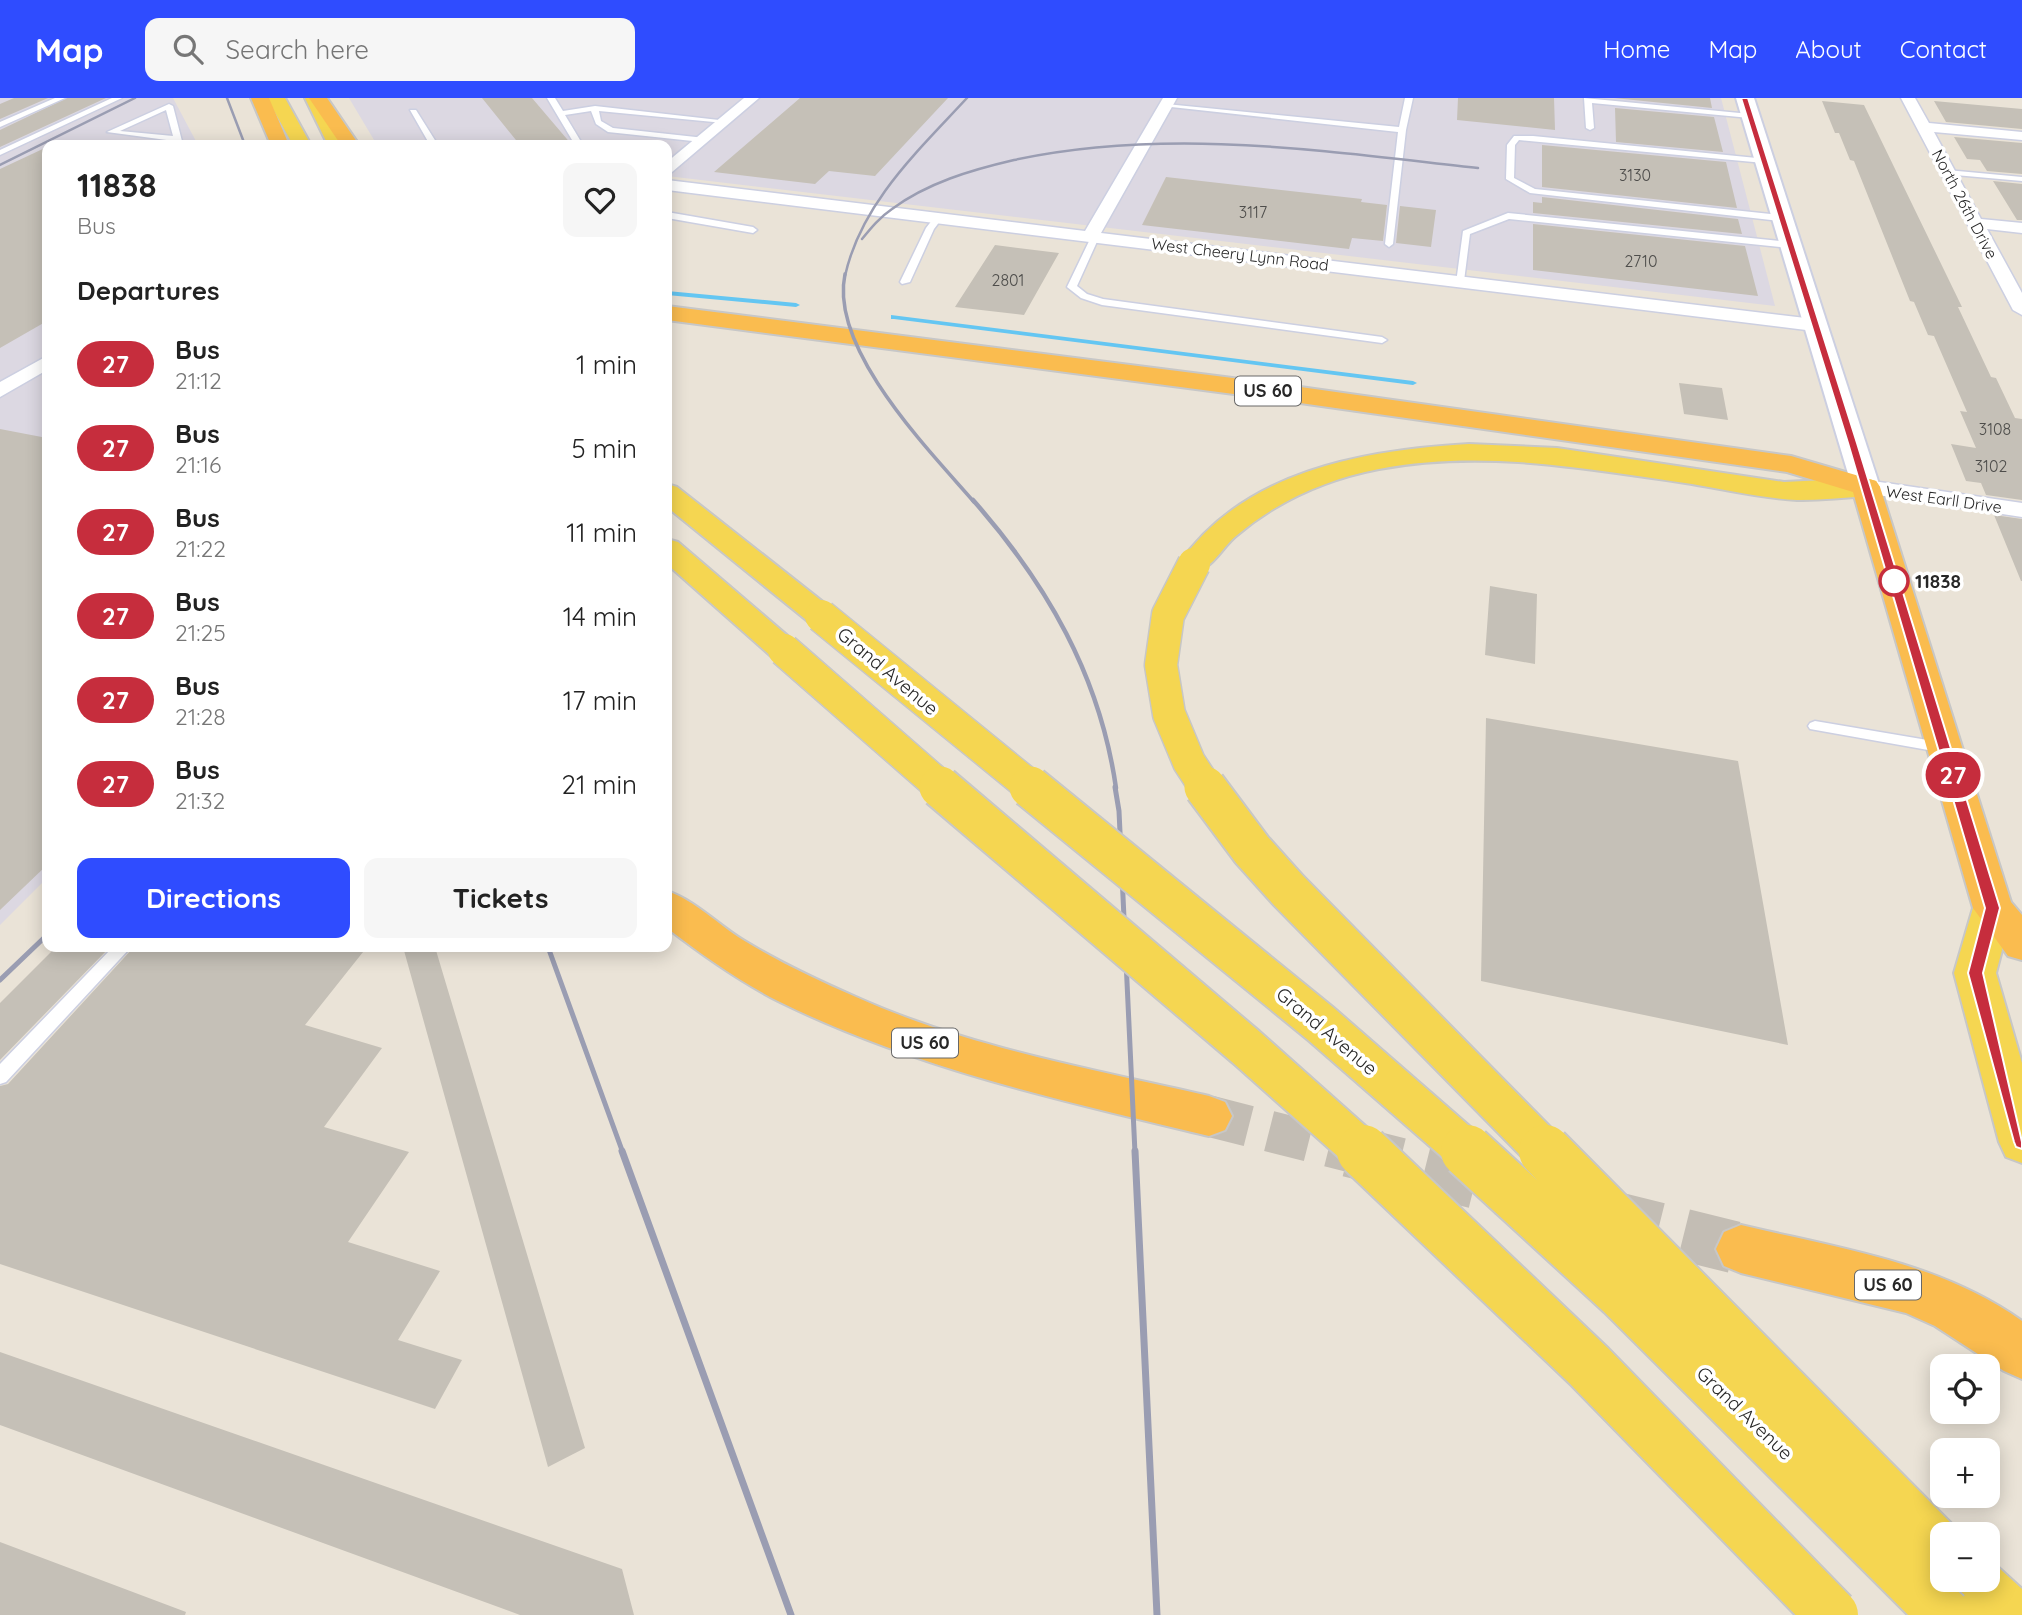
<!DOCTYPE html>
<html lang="en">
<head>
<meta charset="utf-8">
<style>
	body { margin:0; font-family:Quicksand,sans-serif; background:#f6f6f6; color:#222; height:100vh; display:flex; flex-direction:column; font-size:26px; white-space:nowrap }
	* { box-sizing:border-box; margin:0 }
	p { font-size:23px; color:#767676 }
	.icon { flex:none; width:38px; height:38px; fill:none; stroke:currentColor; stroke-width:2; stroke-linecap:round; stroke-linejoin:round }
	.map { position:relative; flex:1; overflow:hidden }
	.side { position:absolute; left:42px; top:42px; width:630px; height:812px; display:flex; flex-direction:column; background:#fff; border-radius:14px; box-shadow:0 4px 18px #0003 }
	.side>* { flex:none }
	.badge { padding:0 14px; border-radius:23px; font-size:24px; line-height:46px }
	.controls { position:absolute; left:1930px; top:1256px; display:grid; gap:14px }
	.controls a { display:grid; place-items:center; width:70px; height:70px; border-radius:14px; background:#fff; box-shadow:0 4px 18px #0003; font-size:35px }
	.map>.badge { position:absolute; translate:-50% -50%; box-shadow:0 0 0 4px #fff }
	h2 { padding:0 35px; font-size:26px; line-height:63px }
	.round { display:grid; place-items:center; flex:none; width:74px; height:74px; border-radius:14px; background:#f6f6f6 }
	.head { display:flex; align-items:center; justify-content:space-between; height:119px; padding:0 35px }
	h1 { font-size:33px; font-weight:700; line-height:52px }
	.action { display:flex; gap:14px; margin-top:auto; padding:14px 35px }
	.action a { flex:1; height:80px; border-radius:14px; background:#2f4cff; color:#fff; font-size:28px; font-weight:700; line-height:80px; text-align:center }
	.action a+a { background:#f6f6f6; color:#222 }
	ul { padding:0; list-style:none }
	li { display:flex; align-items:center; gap:21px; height:84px; padding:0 35px }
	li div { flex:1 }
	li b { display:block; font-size:26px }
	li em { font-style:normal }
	li .badge { min-width:77px; font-weight:700; text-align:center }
	header { display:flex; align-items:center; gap:42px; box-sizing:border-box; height:98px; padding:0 35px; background:#2f4cff; color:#fff }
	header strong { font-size:33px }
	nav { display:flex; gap:38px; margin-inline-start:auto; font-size:24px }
	.search { width:490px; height:63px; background:#f6f6f6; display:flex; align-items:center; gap:18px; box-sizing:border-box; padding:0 24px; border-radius:14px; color:#767676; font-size:26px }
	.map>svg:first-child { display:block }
	.industrial { fill:#dcd8e2 }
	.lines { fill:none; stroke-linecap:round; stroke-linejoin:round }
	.stream { fill:#64c6f2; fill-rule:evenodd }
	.building { fill:#c5c0b7 }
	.trunk-tunnel-far1 { stroke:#c3bdb4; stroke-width:41; stroke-dasharray:41 21; stroke-linecap:butt }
	.trunk-tunnel { stroke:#c3bdb4; stroke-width:52; stroke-dasharray:52 26; stroke-linecap:butt }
	.service-casing { stroke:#cccfe1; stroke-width:3 }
	.minor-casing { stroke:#cccfe1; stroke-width:3 }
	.secondary-casing { stroke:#cccfe1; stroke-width:4 }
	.primary-casing { stroke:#c7c7c7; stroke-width:4 }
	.trunk-casing { stroke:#c7c7c7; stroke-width:4 }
	.service { fill:#fff; fill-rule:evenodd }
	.minor { fill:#fff; fill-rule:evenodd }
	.secondary { fill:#fff; fill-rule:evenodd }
	.primary { fill:#f5d651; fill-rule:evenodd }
	.trunk { fill:#fabc4f; fill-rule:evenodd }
	.rail-far4 { stroke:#9a9db2; stroke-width:2.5 }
	.rail-far3 { stroke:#9a9db2; stroke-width:3.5 }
	.rail-far2 { stroke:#9a9db2; stroke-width:4.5 }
	.rail-far1 { stroke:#9a9db2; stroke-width:5 }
	.rail { stroke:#9a9db2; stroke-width:7 }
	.primary-bridge-far2-casing { stroke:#c7c7c7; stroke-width:35; stroke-linecap:butt }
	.primary-bridge-far1-casing { stroke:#c7c7c7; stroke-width:45; stroke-linecap:butt }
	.primary-bridge-casing { stroke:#c7c7c7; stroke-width:56; stroke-linecap:butt }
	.primary-bridge-far2 { stroke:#f5d651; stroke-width:32 }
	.primary-bridge-far1 { stroke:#f5d651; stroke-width:41 }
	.primary-bridge { stroke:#f5d651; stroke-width:52 }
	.line { fill:#c62d3d; stroke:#fff; stroke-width:2 }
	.stop-dot { fill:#fff; stroke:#c62d3d; stroke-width:3.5 }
	.labels { text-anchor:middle; stroke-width:7; stroke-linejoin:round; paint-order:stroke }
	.number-label { font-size:16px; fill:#4e4d4b }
	.far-street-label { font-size:16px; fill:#272727; stroke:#fff }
	.shield { fill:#fff; stroke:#686868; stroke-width:2 }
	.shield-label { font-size:18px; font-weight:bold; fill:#272727 }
	.stop-label { font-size:19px; font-weight:bold; fill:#272727; stroke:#fff; text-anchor:start }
	.street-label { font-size:19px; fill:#272727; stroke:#fff }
</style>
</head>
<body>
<header>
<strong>Map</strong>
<div class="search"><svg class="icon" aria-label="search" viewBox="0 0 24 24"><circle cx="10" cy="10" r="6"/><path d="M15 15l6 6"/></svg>Search here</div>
<nav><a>Home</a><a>Map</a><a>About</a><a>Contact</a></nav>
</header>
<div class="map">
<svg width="2022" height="1517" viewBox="0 0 2022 1517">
	<rect width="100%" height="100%" fill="#eae3d7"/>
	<path class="industrial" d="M0,0H173L198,47H47V780L0,827Z
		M349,0H1721L1775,208L667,78V47H377Z"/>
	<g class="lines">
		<path class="stream" d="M667,193L796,205L800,207L796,209L667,197Z
			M891,217L1413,283L1417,285L1413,287L894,221H891Z"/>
	</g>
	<path class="building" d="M14,0H48L0,21V6Z
		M67,0H106L0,49V32Z
		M482,0H532L572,47H520Z
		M800,0H948L875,78L829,73L815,86L714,74Z
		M1458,0H1554L1555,32L1457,22Z
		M1614,0H1710L1712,10Z
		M1822,3L1864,7L1962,209H1958L1991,279L1996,280L2015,320L2022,321V402L1986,397L1981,385L1966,383L1951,346L1976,350L1960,313L1967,314L1934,238L1928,237L1914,204L1910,203L1854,63L1850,62L1839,35H1835Z
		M1934,3L2022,11V31L1946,24Z
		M1615,10L1714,19L1723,54L1616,44Z
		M1954,39L2022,45V76L1987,73L1980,62L1967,61Z
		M1542,47L1726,64L1737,110L1542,89Z
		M47,49V223L0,250V71Z
		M1166,79L1362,101L1361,104L1387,107L1383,143L1352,140L1349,151L1142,127Z
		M1993,83L2022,86V122H2017Z
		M1542,99L1738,121L1742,136L1533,115V104L1542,105Z
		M1400,108L1436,112L1431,149L1396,145Z
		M1533,126L1745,148L1758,198L1533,172Z
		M995,147L1059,155L1024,217L955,209Z
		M1679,285L1722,290L1728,322L1684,316Z
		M0,331L47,340V767L0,812Z
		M1994,417L2022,421V483H2021Z
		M1490,488L1537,496L1535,566L1485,557Z
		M1486,620L1738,663L1788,947L1481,883Z
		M56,849H110L0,962V905Z
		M134,849H367L305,927L382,950L324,1029L409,1054L348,1144L440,1173L398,1242L462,1262L435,1311L0,1166V988L8,986Z
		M403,849H435L585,1350L548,1369Z
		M0,1254L622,1471L634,1517H520L0,1327Z
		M0,1444L186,1514L185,1517H0Z"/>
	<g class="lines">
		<path class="trunk-tunnel-far1" d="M1209,1018L1356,1055"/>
		<path class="trunk-tunnel" d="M1349,1053L1509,1093
			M1608,1118L1741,1151"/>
		<g class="service-casing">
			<path id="service" d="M55,0H65L0,29V24Z
				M112,0H122L0,57V52Z
				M547,0H555L563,13L595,8L728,23L724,25L599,13L601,23L613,30L705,40L702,44L608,34L596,26L591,13L565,17L583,47H575Z
				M1405,0H1413L1406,32L1393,146L1389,149L1385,146L1398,34L1162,8L1166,6L1399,29Z
				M1584,0L1750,16L1754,18L1750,20L1592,5L1594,30L1590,32L1586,30Z
				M169,6L173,8L183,47H175L174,43L107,34ZM166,12L173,38L120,33Z
				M410,12H416L438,47H430Z
				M1514,38H1533L1767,61L1764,65L1519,42L1515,47L1514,80L1535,91L1781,117L1785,120L1781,123L1530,95L1506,81L1507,47Z
				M1947,72L2022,79V83L1944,76Z
				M667,114L753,129L757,132L753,135L667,120Z
				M1508,115L1789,144L1793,147L1789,150L1509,121L1470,136L1464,183L1456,185L1463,133Z
				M936,117L943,119L934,131L910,184L902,186L900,184L926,130Z
				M1096,134L1100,137L1077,188L1087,196L1103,201L1382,239L1387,242L1382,245L1102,207L1081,200L1067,189L1092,137Z
				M1815,623L1945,645L1952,650L1945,655L1810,631L1808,628L1810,625Z
				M113,849H131L6,984L0,986V966Z"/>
		</g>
		<g class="minor-casing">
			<path id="minor" d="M744,0H759L672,74L667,76V64Z
				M1163,0H1177L1101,135L1814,221L1823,227L1814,233L667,92V82L1085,133Z
				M1901,0H1915L1929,25L2022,34V42L1934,34L1981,121L2022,125V135L1987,131L2022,195V217L2013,212Z
				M47,258V272L0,299V284Z
				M1866,382L2022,405V419L1858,394L1855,389L1858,384Z"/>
		</g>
		<g class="secondary-casing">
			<path id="secondary" d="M1736,0H1754L1880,389L1876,395L1866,398L1856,395L1852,389Z"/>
		</g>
		<g class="primary-casing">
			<path id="primary" d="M267,0H285L311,47H293Z
				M305,0H323L346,47H328Z
				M1469,346L1557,350L1784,384L1866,380L1876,383L1880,389L1876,395L1866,398C1843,400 1820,402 1797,402C1761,400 1727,392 1692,386C1588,371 1484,351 1379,371C1327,381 1277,403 1236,438C1218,453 1210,479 1183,472L1179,466C1243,373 1363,352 1469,346Z
				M667,386L677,389L832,511L837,518L832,525L821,528L810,525L667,409Z
				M667,441L678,444L796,545L800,552L796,559L784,563L772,559L667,466Z
				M1993,794L2007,799L2013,810L1996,875L2022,965V1065L2006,1059L1999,1044L1954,875L1973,810L1979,799Z
				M1988,1460L2022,1491V1517H1965L1950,1503L1942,1482V1481L1988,1482Z"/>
		</g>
		<g class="trunk-casing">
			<path id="trunk" d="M251,0H269L289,47H271Z
				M309,0H327L359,47H341Z
				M667,208L1272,285L1791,358L1876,383L1880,389L2011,804L2022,817V862L2008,858L1973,810L1853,394L1787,374L1272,301L667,222Z
				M667,793C696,803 717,826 743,842C779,864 817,882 856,899C967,949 1091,971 1209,998L1225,1004L1232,1018L1225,1032L1209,1038C1062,1003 914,970 778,903C739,883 702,857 667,830Z
				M1741,1127C1837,1150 1940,1164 2022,1223V1281L2004,1273L1935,1228L1906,1215L1741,1175L1724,1168L1716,1151L1724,1134Z"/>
		</g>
		<use href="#service" class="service"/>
		<use href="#minor" class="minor"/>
		<use href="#secondary" class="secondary"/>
		<use href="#primary" class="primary"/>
		<use href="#trunk" class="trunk"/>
		<path class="rail-far4" d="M227,0L245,47
			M0,67L135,0
			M862,141C871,130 880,119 892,111C927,85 971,72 1014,62C1168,29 1324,53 1478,70
			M845,178C861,105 918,53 967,0"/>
		<path class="rail-far3" d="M845,176C829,251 929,352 974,404"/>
		<path class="rail-far2" d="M973,402C1047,486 1100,578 1116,690"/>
		<path class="rail-far1" d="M1115,689L1119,713L1135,1055
			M548,849L623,1055
			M0,882L47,837"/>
		<path class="rail" d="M622,1053L791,1517
			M1135,1053L1157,1517"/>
		<g class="primary-bridge-far2-casing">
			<path id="primary-bridge-far2" d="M1194,466L1168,517L1161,567L1169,616L1189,664L1206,690
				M821,518L1032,690
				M784,552L942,690"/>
		</g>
		<g class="primary-bridge-far1-casing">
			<path id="primary-bridge-far1" d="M940,689L1246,949L1365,1055
				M1030,689L1321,926L1469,1055
				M1205,689L1252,752L1288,792L1547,1055"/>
		</g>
		<g class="primary-bridge-casing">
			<path id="primary-bridge" d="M1363,1053L1589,1268L1832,1517
				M1467,1053L1622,1195L1945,1517
				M1545,1053L1942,1453"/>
		</g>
		<use href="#primary-bridge-far2" class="primary-bridge-far2"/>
		<use href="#primary-bridge-far1" class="primary-bridge-far1"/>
		<use href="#primary-bridge" class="primary-bridge"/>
	</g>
	<path class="line" d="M1741,0H1748L1857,345L2000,810L1983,875L2022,1044V1051L2016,1049L2014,1044L1968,875L1985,810L1848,345Z"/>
	<circle class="stop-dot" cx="1894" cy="483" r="14"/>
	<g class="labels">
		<g class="number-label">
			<text x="1635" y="83">3130</text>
			<text x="1253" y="120">3117</text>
			<text x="1641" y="169">2710</text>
			<text x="1008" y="188">2801</text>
			<text x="1995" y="337">3108</text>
			<text x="1991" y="374">3102</text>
		</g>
		<g class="far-street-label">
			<text transform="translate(1965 106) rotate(62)" y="6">North 26th Drive</text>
			<text transform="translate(1240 156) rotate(7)" y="6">West Cheery Lynn Road</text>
			<text transform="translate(1944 401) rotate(8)" y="6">West Earll Drive</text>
		</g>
		<g class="shield">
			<rect x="1235" y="278.5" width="66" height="29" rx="5"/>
			<rect x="892" y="930.5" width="66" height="29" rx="5"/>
			<rect x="1855" y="1172.5" width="66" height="29" rx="5"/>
		</g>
		<g class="shield-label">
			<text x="1268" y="299">US 60</text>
			<text x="925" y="951">US 60</text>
			<text x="1888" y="1193">US 60</text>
		</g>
		<g class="stop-label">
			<text x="1915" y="490">11838</text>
		</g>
		<g class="street-label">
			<text transform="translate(888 573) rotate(40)" y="7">Grand Avenue</text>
			<text transform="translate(1327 933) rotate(40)" y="7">Grand Avenue</text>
			<text transform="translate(1745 1315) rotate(44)" y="7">Grand Avenue</text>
		</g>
	</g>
</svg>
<div class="controls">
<a><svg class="icon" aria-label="locate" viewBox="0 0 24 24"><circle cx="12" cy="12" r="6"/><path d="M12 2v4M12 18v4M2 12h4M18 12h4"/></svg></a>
<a>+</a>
<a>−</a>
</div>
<b class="badge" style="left:1953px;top:677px;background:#c62d3d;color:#fff">27</b>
<section class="side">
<div class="head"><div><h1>11838</h1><p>Bus</p></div><a class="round"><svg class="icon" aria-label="heart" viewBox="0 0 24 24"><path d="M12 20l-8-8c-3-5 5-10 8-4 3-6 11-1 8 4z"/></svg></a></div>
<h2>Departures</h2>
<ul>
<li><span class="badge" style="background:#c62d3d;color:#fff">27</span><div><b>Bus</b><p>21:12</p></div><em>1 min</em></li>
<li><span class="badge" style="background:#c62d3d;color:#fff">27</span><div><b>Bus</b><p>21:16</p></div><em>5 min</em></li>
<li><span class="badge" style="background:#c62d3d;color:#fff">27</span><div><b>Bus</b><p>21:22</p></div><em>11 min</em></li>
<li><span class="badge" style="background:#c62d3d;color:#fff">27</span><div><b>Bus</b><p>21:25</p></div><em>14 min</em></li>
<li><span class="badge" style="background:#c62d3d;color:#fff">27</span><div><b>Bus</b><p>21:28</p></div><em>17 min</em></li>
<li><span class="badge" style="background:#c62d3d;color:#fff">27</span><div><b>Bus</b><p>21:32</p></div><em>21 min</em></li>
</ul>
<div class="action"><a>Directions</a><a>Tickets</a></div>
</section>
</div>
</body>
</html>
